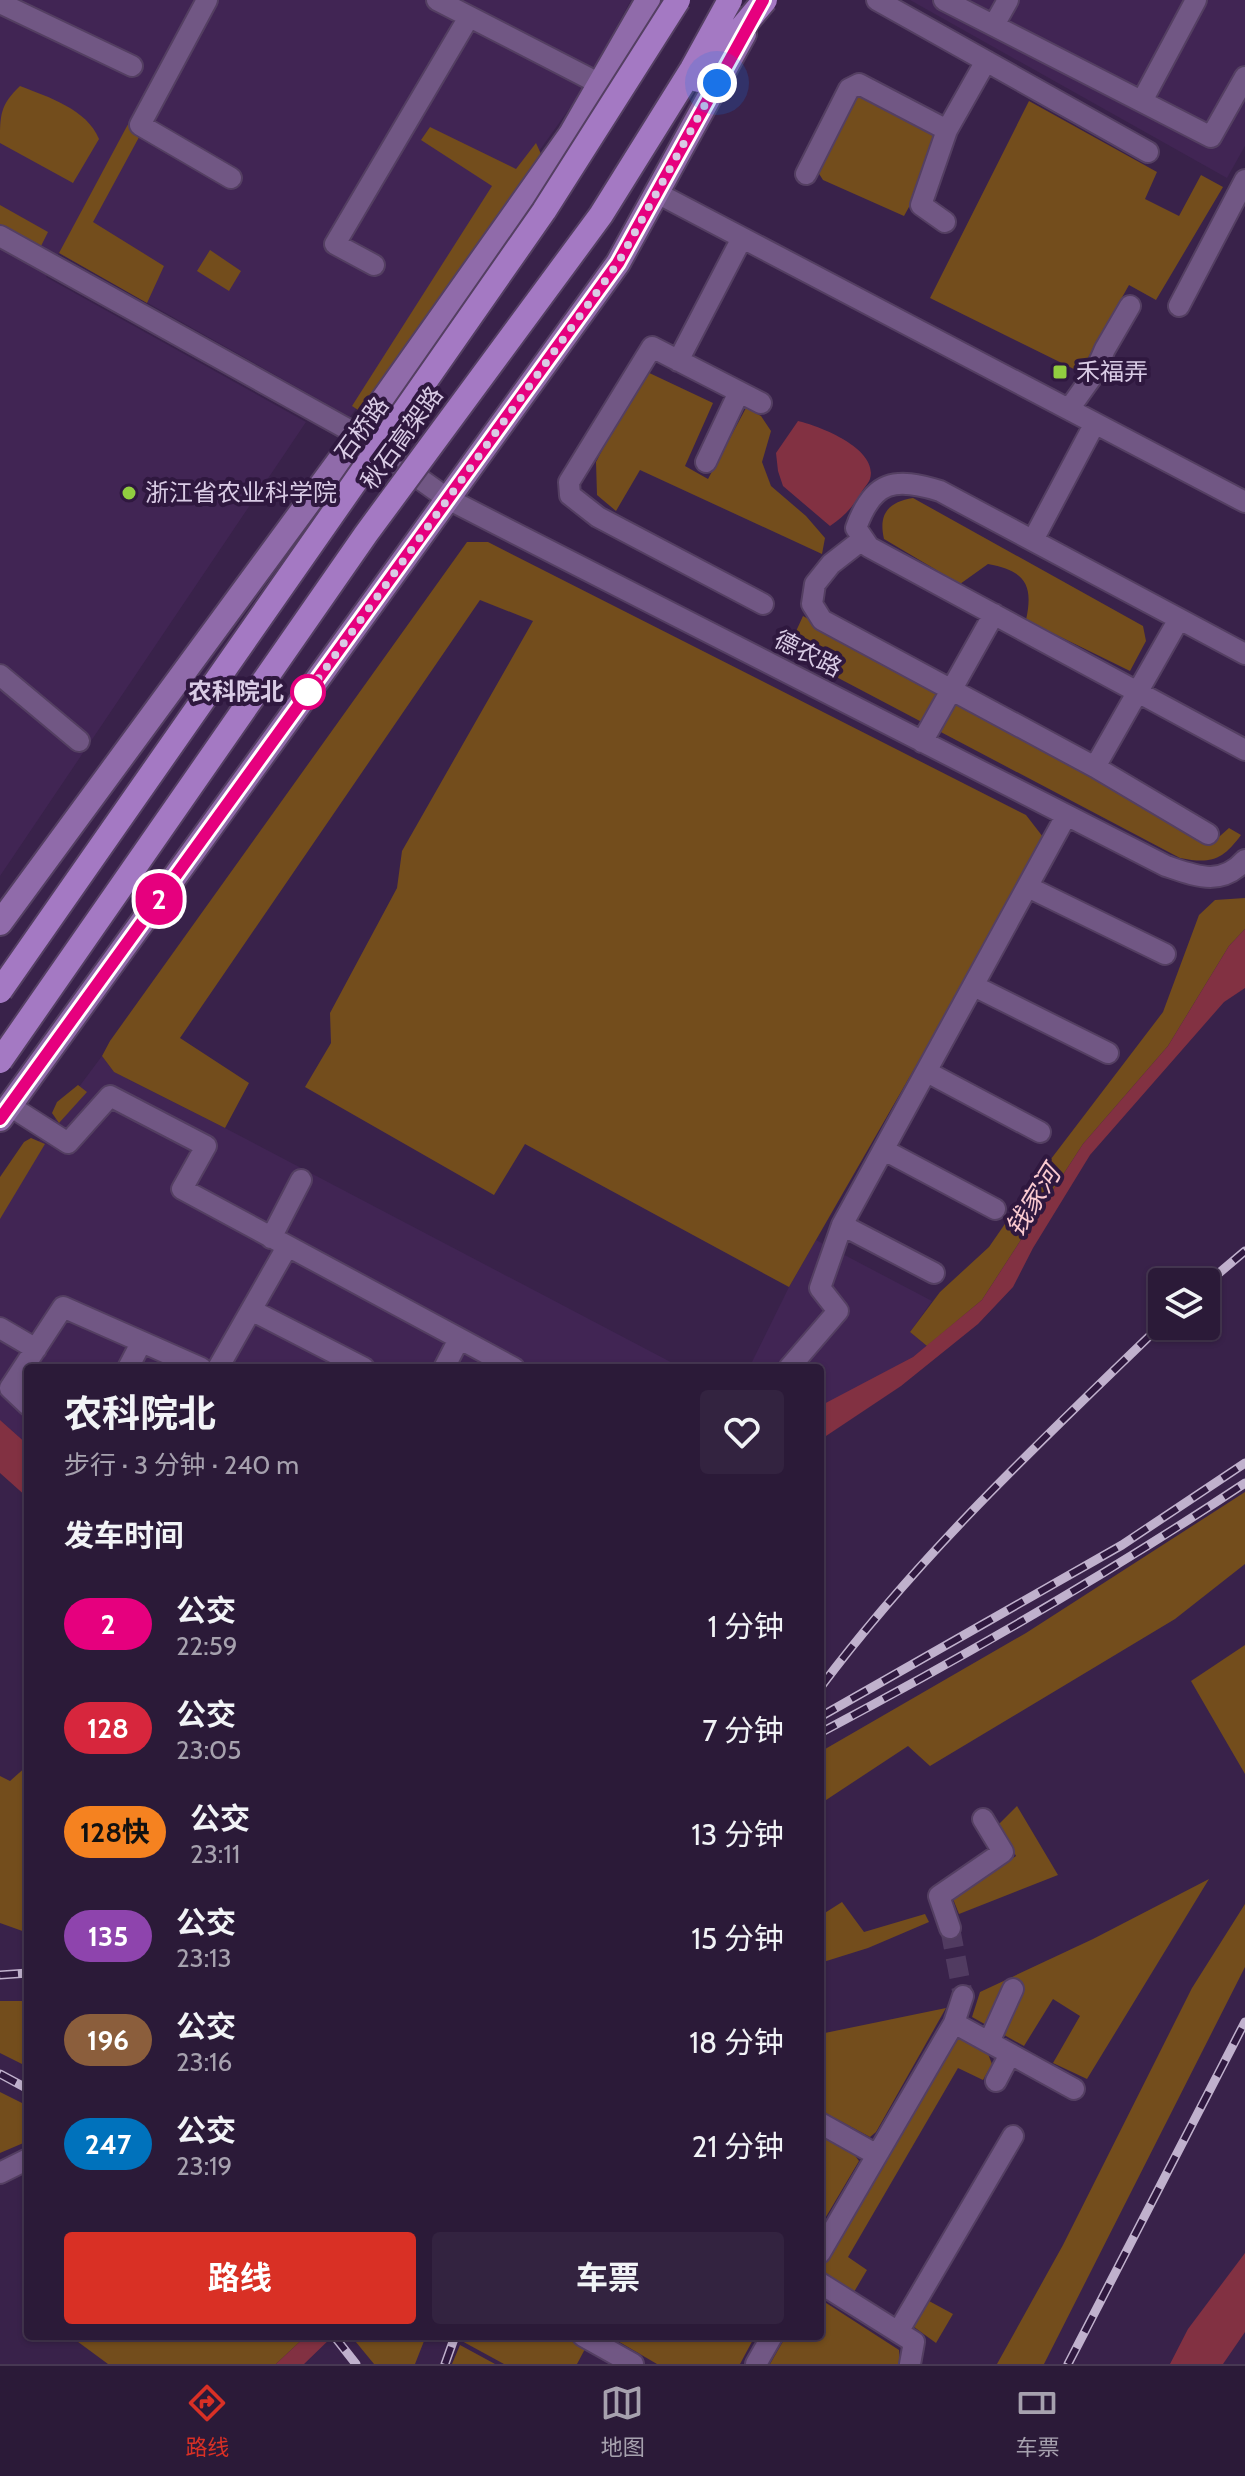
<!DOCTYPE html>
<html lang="zh">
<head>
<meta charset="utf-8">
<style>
	body { margin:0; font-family:Cabin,"Noto Sans SC",sans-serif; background:#332340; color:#f1f3f6; height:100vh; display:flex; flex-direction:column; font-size:30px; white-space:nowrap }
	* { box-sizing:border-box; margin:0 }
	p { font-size:26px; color:#a6a1ae }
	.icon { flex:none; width:44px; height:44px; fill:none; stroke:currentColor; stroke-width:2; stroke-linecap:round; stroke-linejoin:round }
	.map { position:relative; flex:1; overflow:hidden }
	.drawer { position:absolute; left:24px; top:1364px; width:800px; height:976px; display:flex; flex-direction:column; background:#2b1a38; border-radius:8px; box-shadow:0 2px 6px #0004,0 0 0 2px #473853 }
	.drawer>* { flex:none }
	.badge { padding:0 16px; border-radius:26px; font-size:28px; line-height:52px }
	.tools { position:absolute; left:1148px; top:1268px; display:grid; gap:16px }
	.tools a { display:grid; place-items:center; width:72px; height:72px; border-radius:8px; background:#2b1a38; box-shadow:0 2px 6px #0004,0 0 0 2px #473853; font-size:40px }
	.you { position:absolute; width:40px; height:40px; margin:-20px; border:6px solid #fff; border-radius:50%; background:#1a73e8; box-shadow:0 0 0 12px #1a73e833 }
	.map>.badge { position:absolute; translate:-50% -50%; box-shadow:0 0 0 4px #fff }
	h2 { padding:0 40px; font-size:30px; line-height:72px }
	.round { display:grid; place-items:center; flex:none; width:84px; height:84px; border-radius:8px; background:#332340 }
	.head { display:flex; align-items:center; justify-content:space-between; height:136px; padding:0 40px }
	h1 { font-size:38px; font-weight:700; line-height:60px }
	.cta { display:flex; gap:16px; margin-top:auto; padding:16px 40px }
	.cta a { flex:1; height:92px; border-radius:8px; background:#d93025; color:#fff; font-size:32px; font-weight:700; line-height:92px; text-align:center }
	.cta a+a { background:#332340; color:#f1f3f6 }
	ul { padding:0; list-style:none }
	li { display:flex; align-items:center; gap:24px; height:104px; padding:0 40px }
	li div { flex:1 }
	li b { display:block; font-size:30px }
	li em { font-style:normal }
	li .badge { min-width:88px; font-weight:700; text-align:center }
	.dock { display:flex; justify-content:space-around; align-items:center; height:112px; border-top:2px solid #473853; background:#2b1a38; font-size:22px; color:#a6a1ae }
	.dock a { display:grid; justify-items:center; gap:4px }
	.dock .active { color:#d93025 }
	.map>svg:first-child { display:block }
	.built { fill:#412554 }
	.green { fill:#734d1c }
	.water { fill:#823142 }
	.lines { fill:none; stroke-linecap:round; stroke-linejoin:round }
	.minor-tunnel { stroke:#513b61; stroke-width:20; stroke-dasharray:20 10; stroke-linecap:butt }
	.minor-casing { stroke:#543f62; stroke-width:24 }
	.major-casing { stroke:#543f62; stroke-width:28 }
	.minor { stroke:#715784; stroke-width:20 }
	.major { stroke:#906baa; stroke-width:24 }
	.rail-casing { stroke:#c0b1cd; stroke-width:9 }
	.rail { stroke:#2f183f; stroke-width:6; stroke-dasharray:18; stroke-linecap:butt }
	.highway-bridge-casing { stroke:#543f62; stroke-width:28; stroke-linecap:butt }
	.highway-bridge { stroke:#a479c3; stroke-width:24 }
	.line-casing { stroke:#fff; stroke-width:18 }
	.line { stroke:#e6007e; stroke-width:12 }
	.walk { stroke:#d9cbe5; stroke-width:8; stroke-dasharray:0 14.4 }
	.poi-dot { fill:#91cd40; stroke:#2f183f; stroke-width:3 }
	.stop-dot { fill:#fff; stroke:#e6007e; stroke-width:4 }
	.labels { text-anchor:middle; stroke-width:8; stroke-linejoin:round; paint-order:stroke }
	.poi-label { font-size:24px; fill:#d9cbe5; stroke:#2f183f; text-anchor:start }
	.street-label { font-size:24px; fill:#d9cbe5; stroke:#2f183f }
	.stop-label { font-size:24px; font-weight:bold; fill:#d9cbe5; stroke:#2f183f; text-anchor:end }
	.water-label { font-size:26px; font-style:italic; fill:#fbcad0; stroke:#2f183f }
</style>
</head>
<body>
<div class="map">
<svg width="1245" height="2364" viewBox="0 0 1245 2364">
	<rect width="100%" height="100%" fill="#39224a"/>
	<path class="built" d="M0,0H631L579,95L350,417L59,253L46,277L306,422L0,876Z
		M910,0H1245V146L1227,178Z
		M102,1056L114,1072L225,1128L682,1368H28V1445L0,1420V1193Z
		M816,1240L932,1301L910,1332L927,1346L913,1357L823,1406H820V1368H749L789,1287Z"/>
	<path class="green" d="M194,1L208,10L93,222L164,266L147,303L59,253Z
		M20,86C48,97 87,109 99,139L73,183L0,143C0,115 0,105 20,86Z
		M859,91L937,133L915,196L904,216L823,180L816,169Z
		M1029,101L1157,172L1145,199L1179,216L1201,175L1223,187L1156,300L1129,285L1080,372L930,298Z
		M430,127L516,169L536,143L541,154L533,171L361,412L352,406L492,186L421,140Z
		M0,205L48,232L41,246L0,224Z
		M210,250L241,271L229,291L197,271Z
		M643,370L713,403L685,466L708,479L746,408L761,416L771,431L762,462L771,486L806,516L825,538L822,554L640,470L616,511L597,495L596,462Z
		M913,498L1143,626L1146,641L1130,671L1026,620C1034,583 1024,571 988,564L960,584L884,539C878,513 889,502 913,498Z
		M467,542H488L1026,815L1043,837L1037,855L789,1287L525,1144L494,1195L305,1087L331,1043L330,1013L397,888L402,851L533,621L480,600L180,1038L249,1083L225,1128L114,1072L102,1056L110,1041Z
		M803,616L1211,844L1229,828L1241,835C1222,861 1210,864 1180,858L787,651Z
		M1245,898V929L1229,946L1168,1046L1083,1144L982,1300L927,1346L910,1332L940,1292L989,1247L1038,1176L1163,1012L1199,915L1215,900Z
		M78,1085L87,1092L59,1123L52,1113L57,1102Z
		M31,1138L45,1144L0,1219V1177L24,1142Z
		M1245,1492V1564L1175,1619L930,1766L908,1746L820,1804V1752L1026,1633Z
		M1245,1645V1774L1191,1681Z
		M28,1765V1933L0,1923V1776L10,1781Z
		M1017,1806L1058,1875L959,1914L953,1899L1016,1856L999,1824Z
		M1209,1879L1087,2079L1053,2063L1080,2016L1053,1999L1024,2046L972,2017L980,1992L1093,1939Z
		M842,1902L864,1932L925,1914L929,1922L868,1948L820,1963V1916Z
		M1245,1904V1967L1044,2364H997L1063,2245L1192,1988Z
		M0,2001H28V2067L0,2053Z
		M946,2008L876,2132L870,2137L820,2110V2034Z
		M959,2037L988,2054L992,2064L983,2080L958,2068L848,2257L867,2270L854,2292L821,2270Z
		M0,2092L28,2106V2141L0,2153Z
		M820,2133L851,2150L859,2161L820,2227Z
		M820,2299L899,2350L900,2364H770L786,2336H820Z
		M929,2301L953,2314L936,2343L914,2327Z
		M70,2336H306L276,2364H108Z
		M351,2336H426L415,2364H374Z
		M462,2336H562L585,2349L577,2364H504L460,2340Z
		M609,2336H755L740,2364H657Z
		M460,2345L495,2364H452Z"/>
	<path class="water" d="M798,421C820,426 879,449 870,479C868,484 862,490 860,495C851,509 843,517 830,526L783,486L778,471L776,453Z
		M1245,929V988L1224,1002L1090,1155L1033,1248L1013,1287L978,1324L901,1386L820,1440V1406L913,1357L982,1300L1083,1144L1168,1046L1229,946Z
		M0,1420L28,1445V1498L0,1473Z
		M1245,2253V2332L1223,2364H1170L1188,2329Z
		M306,2336H333L304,2364H276Z"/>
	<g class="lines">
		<path class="minor-tunnel" d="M950,1928L963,1996"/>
		<g class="minor-casing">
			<path id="minor" d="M207,0L140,125L231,178
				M437,0L600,84
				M877,0L1148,152
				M944,0L1211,137L1245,77
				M0,3L132,66
				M994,25L1008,0
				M1142,101L1196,0
				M806,174L849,89L859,84L947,130
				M657,193L1245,502
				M945,222L921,205L947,130L986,61
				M0,236L358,435L448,499L1166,866C1196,876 1221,887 1245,860
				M374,265L335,244L469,17
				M1179,306L1245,180
				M678,361L742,238
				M761,403L652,347L569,482L570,495L598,517L763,604
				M1069,409L1094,374L1105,349L1130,306
				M706,462L739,392
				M863,539L831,564L815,584L812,604L822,620L1095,767L1208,834
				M1033,540L1095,423
				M1245,654L940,491C895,477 873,480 856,528L869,547L1245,750
				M0,675L79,741
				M922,742L994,614
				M1095,767L1179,619
				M1028,887L1165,954
				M974,986L1108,1053
				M927,1072L1040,1132
				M10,1106L68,1143L110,1096L206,1146L182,1189L514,1368
				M884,1150L995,1209
				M842,1225L934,1273
				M271,1238L301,1180
				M251,1310L364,1368
				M0,1328L36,1349
				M128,1368L141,1343
				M218,1368L287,1247
				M444,1368L459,1339
				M789,1368L838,1311L820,1288L842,1225L1066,816
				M28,1405L10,1388L63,1307L201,1368
				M950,1928L939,1896L1003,1852L983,1819
				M954,2023L1074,2089
				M989,2042L1013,1989
				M996,2081L1010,2054
				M820,2123L877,2155
				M0,2173L28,2159
				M820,2253L954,2023L963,1996
				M820,2283L914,2342L910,2364
				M898,2332L1013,2136
				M583,2336L633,2364
				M756,2364L772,2336"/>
		</g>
		<g class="major-casing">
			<path id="major" d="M0,923L358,435L571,134L648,0
				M0,1119L618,263L744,34"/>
		</g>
		<use href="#minor" class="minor"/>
		<use href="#major" class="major"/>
		<g class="rail-casing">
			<path id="rail" d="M1206,1284L1245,1251
				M820,1688C920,1554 1042,1440 1162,1324
				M820,1717L1122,1545L1245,1463
				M820,1733C965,1656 1108,1574 1245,1483
				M0,1975L28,1973
				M0,2074L28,2089
				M334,2336L356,2364
				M445,2364L455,2336
				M1068,2364L1245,2022"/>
		</g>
		<use href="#rail" class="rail"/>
		<g class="highway-bridge-casing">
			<path id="highway-bridge" d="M698,80L765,0
				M0,991L544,211L678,0
				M0,1061L366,534L601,215L692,69L730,0"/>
		</g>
		<use href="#highway-bridge" class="highway-bridge"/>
	</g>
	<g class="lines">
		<g class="line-casing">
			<path id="line" d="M0,1119L618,263L763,0"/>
		</g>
		<use href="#line" class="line"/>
		<path class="walk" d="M308,692L305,697L618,263L717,83"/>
	</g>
	<g class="poi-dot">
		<rect x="1052" y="364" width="16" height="16" rx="4"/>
		<circle cx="129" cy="493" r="8"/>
	</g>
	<circle class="stop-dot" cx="308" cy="692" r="16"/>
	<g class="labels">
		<g class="poi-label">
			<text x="1076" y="380">禾福弄</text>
			<text x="145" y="501">浙江省农业科学院</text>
		</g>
		<g class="street-label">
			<text transform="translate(362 429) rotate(-54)" y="8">石桥路</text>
			<text transform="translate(402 438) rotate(-54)" y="8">秋石高架路</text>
			<text transform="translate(808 654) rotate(27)" y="8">德农路</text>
		</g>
		<g class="stop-label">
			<text x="284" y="700">农科院北</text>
		</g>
		<g class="water-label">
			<text transform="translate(1033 1201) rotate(-58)" y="9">钱家河</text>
		</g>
	</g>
</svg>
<div class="tools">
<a><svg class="icon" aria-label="layers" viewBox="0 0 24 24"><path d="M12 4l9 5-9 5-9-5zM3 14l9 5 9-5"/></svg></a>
</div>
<div class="you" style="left:717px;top:83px"></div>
<b class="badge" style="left:159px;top:899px;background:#e6007e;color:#fff">2</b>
<section class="drawer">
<div class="head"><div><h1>农科院北</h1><p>步行 · 3 分钟 · 240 m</p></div><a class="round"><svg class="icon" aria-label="heart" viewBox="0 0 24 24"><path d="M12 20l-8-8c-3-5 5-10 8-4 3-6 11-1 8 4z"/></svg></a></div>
<h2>发车时间</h2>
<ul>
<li><span class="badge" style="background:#e6007e;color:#fff">2</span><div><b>公交</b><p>22:59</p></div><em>1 分钟</em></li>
<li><span class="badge" style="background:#d7263d;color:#fff">128</span><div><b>公交</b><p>23:05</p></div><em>7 分钟</em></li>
<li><span class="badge" style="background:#f58220;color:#111">128快</span><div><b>公交</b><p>23:11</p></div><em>13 分钟</em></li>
<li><span class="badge" style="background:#8e44ad;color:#fff">135</span><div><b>公交</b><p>23:13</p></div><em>15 分钟</em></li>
<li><span class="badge" style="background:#8b5e3c;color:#fff">196</span><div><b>公交</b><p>23:16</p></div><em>18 分钟</em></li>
<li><span class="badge" style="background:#0072bc;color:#fff">247</span><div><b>公交</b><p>23:19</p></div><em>21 分钟</em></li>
</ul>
<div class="cta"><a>路线</a><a>车票</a></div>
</section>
</div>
<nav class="dock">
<a class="active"><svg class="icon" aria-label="directions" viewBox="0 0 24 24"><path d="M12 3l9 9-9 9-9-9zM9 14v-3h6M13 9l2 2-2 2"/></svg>路线</a>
<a><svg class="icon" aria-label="map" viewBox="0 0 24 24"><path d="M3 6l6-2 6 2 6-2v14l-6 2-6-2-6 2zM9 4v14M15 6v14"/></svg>地图</a>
<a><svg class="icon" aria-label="tickets" viewBox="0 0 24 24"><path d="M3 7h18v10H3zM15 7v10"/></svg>车票</a>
</nav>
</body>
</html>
